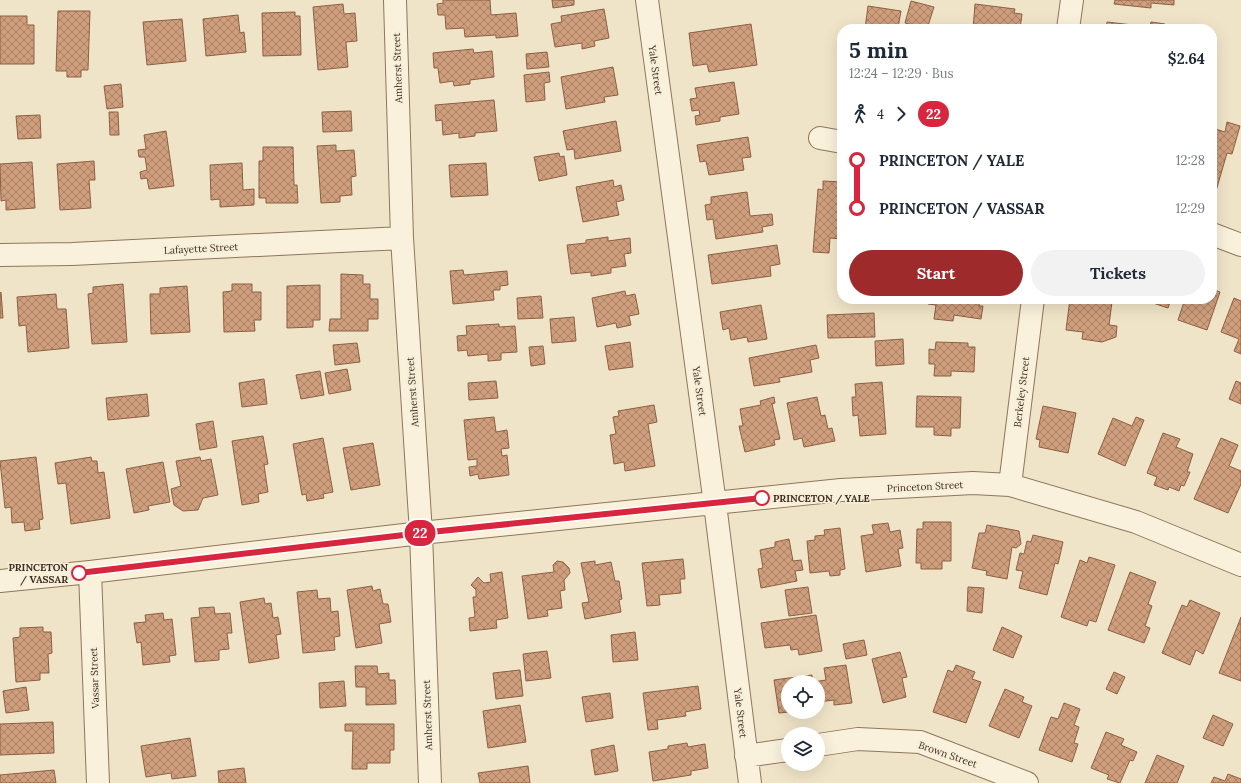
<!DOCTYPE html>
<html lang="en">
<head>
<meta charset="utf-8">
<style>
	body { margin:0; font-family:Lora,serif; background:#f2f2f3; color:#1f2937; height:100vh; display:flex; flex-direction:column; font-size:15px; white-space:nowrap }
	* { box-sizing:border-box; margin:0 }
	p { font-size:13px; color:#747a83 }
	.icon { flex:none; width:22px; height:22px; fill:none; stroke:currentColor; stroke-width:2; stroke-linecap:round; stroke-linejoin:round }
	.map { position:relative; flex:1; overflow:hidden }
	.details { position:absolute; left:837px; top:24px; width:380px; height:280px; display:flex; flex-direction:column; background:#fff; border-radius:16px; box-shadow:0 4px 16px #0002 }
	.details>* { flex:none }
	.badge { padding:0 8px; border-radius:13px; font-size:14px; line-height:26px }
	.tools { position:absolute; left:781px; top:675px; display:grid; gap:8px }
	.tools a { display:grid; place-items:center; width:44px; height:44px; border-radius:50%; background:#fff; box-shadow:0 4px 16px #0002; font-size:20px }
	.map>.badge { position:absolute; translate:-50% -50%; box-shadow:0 0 0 2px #fff }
	.legs { display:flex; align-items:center; gap:6px; height:44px; padding:0 12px; font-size:13px }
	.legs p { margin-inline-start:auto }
	.headline { display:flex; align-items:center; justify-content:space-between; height:68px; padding:0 12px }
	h1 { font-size:22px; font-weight:800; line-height:30px }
	.primary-button { display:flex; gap:8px; margin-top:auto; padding:8px 12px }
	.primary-button a { flex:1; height:46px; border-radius:24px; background:#9e2a2b; color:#fff; font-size:16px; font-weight:800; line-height:46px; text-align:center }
	.primary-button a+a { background:#f2f2f3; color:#1f2937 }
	ul { padding:0 12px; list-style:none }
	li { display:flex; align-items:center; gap:14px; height:48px; font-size:15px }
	li i { display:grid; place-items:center; width:6px; height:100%; margin:0 5px; background:currentColor }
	li i::after { content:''; width:10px; height:10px; margin:-5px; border:3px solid; border-radius:50%; background:#fff }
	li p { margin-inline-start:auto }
	li:first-child i { background:linear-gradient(#0000 50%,currentColor 0) }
	li:last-child i { background:linear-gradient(currentColor 50%,#0000 0) }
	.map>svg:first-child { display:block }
	.building { fill:url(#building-cross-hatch); stroke:#8d5f41 }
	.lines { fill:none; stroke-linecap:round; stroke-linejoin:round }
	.minor-casing { stroke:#8d765c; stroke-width:24 }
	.minor { stroke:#faf1dc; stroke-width:22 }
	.line-1-casing { stroke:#fff; stroke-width:9 }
	.line-1 { stroke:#d7263d; stroke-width:6 }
	.stop-1-dot { fill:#fff; stroke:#d7263d; stroke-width:2 }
	.labels { text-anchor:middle; stroke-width:3.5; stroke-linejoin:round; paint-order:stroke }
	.street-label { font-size:10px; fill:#3d2e20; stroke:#f7eed8 }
	.stop-label { font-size:10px; font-weight:bold; fill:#3d2e20; stroke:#f7eed8; text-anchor:start }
</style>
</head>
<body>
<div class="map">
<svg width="1241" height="783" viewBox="0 0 1241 783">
	<defs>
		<pattern id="building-cross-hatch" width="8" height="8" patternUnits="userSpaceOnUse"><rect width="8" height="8" fill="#cf9f7d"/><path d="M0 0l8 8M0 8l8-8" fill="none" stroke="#a98266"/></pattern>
	</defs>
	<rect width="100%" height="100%" fill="#f0e4c8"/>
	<path class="building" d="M443,0H490L491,15L516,13L518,36L496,38V35L465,37L464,28L446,29L445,15H438L437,4L443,3Z
		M552,0H574V5L553,8Z
		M1115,0H1174V5L1151,3V8L1114,4Z
		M911,1L934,7L927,29L905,23Z
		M343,4L344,14L355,13L357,41L346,42L348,67L318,70L313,7Z
		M975,4L1015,9L1014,13L1022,14L1020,29H973Z
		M868,6L901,11L898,28L865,29Z
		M604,9L609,38L594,41L595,46L582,49V43L555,47L551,24L562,22L561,16Z
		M58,11H90L88,70H81V77H67V71H56Z
		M295,12V16H300L301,55L263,56L262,13Z
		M238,15L240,33L244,32L246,52L206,56L203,19Z
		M0,16H27V25H34V64H0Z
		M182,19L186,61L147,65L143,22Z
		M1107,22L1150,27L1151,22L1165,24L1164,29H1106Z
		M751,24L757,65L709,72L707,64L693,66L689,33Z
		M473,49L474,53L492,51L494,77L470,80V84L454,86L453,81L440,83L438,68H434L433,53Z
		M547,52L549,67L527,69L526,54Z
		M613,67L618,95L604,97L605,102L566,109L561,77Z
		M549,72L550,82L544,83L545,100L526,102L524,75Z
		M734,82L739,114L720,117V121L696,125L695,116L700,115L699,110L692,111L690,99L697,98L695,88Z
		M121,84L123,107L107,109L104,86Z
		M494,100L497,131L475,133V136L459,138V133L443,135L442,120L436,121L435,105Z
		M351,111L352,131L323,132L322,112Z
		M109,112H118L119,135H110Z
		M40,115L41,138L18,139L16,116Z
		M616,121L621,151L575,159L574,149L567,150L563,131Z
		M1227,122L1240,126L1232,154L1227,153L1216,191L1212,190V128L1225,132Z
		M166,131L174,186L149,189L147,178L141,179L140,172L147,170L145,157H139L138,150L146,149L144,135Z
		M748,137L751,157L742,158L744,170L709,175L706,161L700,162L697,145Z
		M336,145V151L354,150L356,176L351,177L352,195L340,196V202L321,203L317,146Z
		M263,147H293L294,185H297L298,203H266V198H259V161H263Z
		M559,153L560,157L564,156L567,175L539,181L534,157Z
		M94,161L95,180H89L91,208L60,210L57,164Z
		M32,162L35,208L6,210V200L1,201L0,164Z
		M242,163L243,190L254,189V205L220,207V199L211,200L210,165Z
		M486,163L488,195L451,197L449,165Z
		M613,180L614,187L621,185L624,200L616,202L619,215L583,222L576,187Z
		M823,181L842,182V239L830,238L829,253L813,252L818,189L823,190Z
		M747,192L750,216L772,214L773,225L762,227L763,232L716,239L713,219L707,220L705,205L711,204V197Z
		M608,237V241L630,238L631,253L624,254L626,266L611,268V273L591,276V272L571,274L567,245L586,243V240Z
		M777,245L780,264L770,266L771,276L712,284L708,255Z
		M463,270L464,275L507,271L508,285L500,286V290H493L494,300L453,304L450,271Z
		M341,274L363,275V284H370V299H378V319H368V331H329L330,319H341Z
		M123,284L127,342L92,344L88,294L93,293V287Z
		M232,284H252V292H261V320H254L255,331L224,332L223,292L232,291Z
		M320,285V320H313V327L287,328V286Z
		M187,286L190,332L151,334L150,294H160V288Z
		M1212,289L1220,292L1207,330L1178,320L1185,299H1212Z
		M625,291L626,296L635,294L639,314L629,316L631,325L617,328L616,323L597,327L592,298Z
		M1,292L3,318H0V293Z
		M56,294L57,309H66L69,348L28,352L26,325L19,326L17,297Z
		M541,296L543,318L518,319L517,298Z
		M1234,298L1241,301V354L1234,351L1239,339L1221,332Z
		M929,299H980L979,306H983L981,319L954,315L953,321L934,319L936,305L928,304Z
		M1070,299L1112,302L1109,325L1117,326L1116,337L1102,342L1082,339L1083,332L1066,330Z
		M1141,299H1171L1168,308Z
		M761,305L767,339L748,342L747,337L731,340L729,328L723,330L720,312Z
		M874,313L875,337L828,338L827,315Z
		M574,317L576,341L552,343L550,319Z
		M499,324V327L515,326L517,352L501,353V360L488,361V354L468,356L467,350L458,351L457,336L467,335L466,326Z
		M903,339L904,364L876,366L875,341Z
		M630,342L633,367L609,370L605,346Z
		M936,342L968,343V347H975L974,372L951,371V376H934L935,364H929V349L935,350Z
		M357,343L360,362L335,365L333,345Z
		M816,345L819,358L810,360L812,372L779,378L780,382L754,386L749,358Z
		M543,346L545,364L531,366L529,347Z
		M347,369L351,390L329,394L325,373Z
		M320,371L324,395L301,399L296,375Z
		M264,379L267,404L242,407L239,383Z
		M496,381L498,398L469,400L468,383Z
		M1236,381L1241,383V404L1229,399Z
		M882,382L886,434L860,436L858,415L853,416L852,397H856L855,384Z
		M147,394L149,416L108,420L106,398Z
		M917,396L961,397L960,428H951V436L934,435V427H916Z
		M774,397L775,403L772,404L780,439L774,440L775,445L745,452L739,426H743L740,409L761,405L760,401Z
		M817,397L821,416L825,415L828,429L832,428L835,441L804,447L802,438L794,440L787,403Z
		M654,405L657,422L648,424L655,466L625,471L624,462L614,464L610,435L616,434L613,417L619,416L618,411Z
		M1043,406L1076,413L1068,453L1039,447L1040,440L1036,439Z
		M494,417L496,432L507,430L509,448L501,449L502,456L507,455L509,475L479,479L478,474L470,476L469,467L477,466V459L468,460L464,420Z
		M1136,417L1144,420L1125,466L1098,454L1113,418L1132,426Z
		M213,421L217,447L200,450L196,424Z
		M1163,433L1180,439L1176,447L1193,454L1187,472H1190L1184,486L1181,485L1179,491L1169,487L1168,490L1154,485L1157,477L1147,473Z
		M263,436L268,464L264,465L268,492L258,494L259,502L242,505L232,441Z
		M323,438L333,492L323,494L324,498L307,501L306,494L302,495L293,444Z
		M1221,438L1238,445L1229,466L1241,471V484L1228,513L1194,499Z
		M373,443L380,485L351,490L343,448Z
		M36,457L43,519L39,520L40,529L25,531L24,522L12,523L11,507L5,508L0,461Z
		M91,457L92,461H97L98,473L104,472L110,518L71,524L66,483L58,484L55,463Z
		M200,457L201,461L211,459L218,495L203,498L198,510L183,511L174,505L171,489L181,486L176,461Z
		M163,462L170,502L148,506L149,510L134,513L126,469Z
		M923,522H951V561H942V569H921V563H916L917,529H923Z
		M888,523L890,532L900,530L903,548L898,549L901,566L866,572L861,536L874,534L872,525Z
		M987,525L1019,531L1021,544L1016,548L1012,547L1007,579L986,575L987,571L972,568L979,533H985Z
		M840,528L845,569L840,570V575L830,576L829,571L810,573L807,541L815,540V536L825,535L824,530Z
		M1033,535L1063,542L1058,564L1055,563L1047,595L1019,588L1023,571L1016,570L1020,553L1024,554L1027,541L1031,542Z
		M789,539L793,561L801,560L803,570L795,571L797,581L761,588L758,569L763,568L760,550L775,547V542Z
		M1089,557L1115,565L1096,622L1089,620L1087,626L1061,617L1080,560L1087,563Z
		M683,559L685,579H680L681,593L659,595L660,605L647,606L642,563Z
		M557,561L563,562L569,568L570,573L564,580L565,590L560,591L562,608L547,610L548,616L528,619L522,576L554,572L553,565Z
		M595,561V565L611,562L615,581H619L622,599L619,600L621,612L585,619L582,603L589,602L581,563Z
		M502,572L508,618L496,620L497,628L470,631L469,618L475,617L473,597H476V590L471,585L478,577L484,583L491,582L490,574Z
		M1130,572L1156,582L1148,604L1152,606L1145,626L1150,628L1144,643L1108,630Z
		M372,586L373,591L380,589L383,604H388L391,622L379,624L382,643L356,648L347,590Z
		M808,587L812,613L789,616L785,590Z
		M968,587L984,588L982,613L967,611Z
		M317,590L318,599L330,598L331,612L338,611L340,636L334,637L335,650L303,653L297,592Z
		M264,598L265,604L271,603L273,618L278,617L281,634L276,635L279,658L249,663L240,602Z
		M1190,600L1220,613L1203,654L1196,650L1190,665L1162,653L1182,605L1187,607Z
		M214,607L215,614L230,613L232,633H227L229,649L219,650V660L195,662L191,618L200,617L199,608Z
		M163,613L164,620L172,619L176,655L169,656L170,662L143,665L141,642L137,643L134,623L146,622L145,615Z
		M816,615L822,651L799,655L798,649L791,650L790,645L765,648L761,623Z
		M1241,617V681L1219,673Z
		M43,627V632H51L52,653L48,654L49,673H40V680L16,682L13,638L20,637V628Z
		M1002,627L1022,636L1013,658L993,650Z
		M635,632L638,660L613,662L611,635Z
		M864,640L867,655L846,659L843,644Z
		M547,651L551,678L526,681L523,654Z
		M900,652L907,677L902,678L906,697L883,703L872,659Z
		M846,665L852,703L834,705V700L818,702V682H813L826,680L824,668Z
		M956,665L975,672L972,679L981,682L966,723L933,712L948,670L953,672Z
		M355,666H377L378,674L389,673V680H395L396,704L366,705V687H356Z
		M520,670L523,696L496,699L493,673Z
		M1114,672L1125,677L1117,694L1106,689Z
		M812,675V682H788L789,712L779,713L774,680Z
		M344,681L346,706L320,708L319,683Z
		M698,686L701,709L685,712L686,716L657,720L658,729L648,730L643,693Z
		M26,687L29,710L6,713L3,691Z
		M1005,689L1024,697L1022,702L1032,706L1019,738L989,726Z
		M610,693L613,718L586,722L582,697Z
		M1064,703L1080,709L1074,725L1079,727L1074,743L1078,744L1072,762L1039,750L1051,717L1058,719Z
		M520,705L526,742L488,748L483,711Z
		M1213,715L1233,724L1223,746L1203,738Z
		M53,722L54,753L0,755V724Z
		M345,724H394V750H390V763H367V769H352L353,731H345Z
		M1106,732L1124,739L1121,745L1137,752L1133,761L1130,760L1120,783L1107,779L1109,775L1091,768Z
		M190,738L196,776L172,779L171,773L146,777L141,746Z
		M687,743L688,747L705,744L708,768L691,771V775L653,781L649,752L668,749V746Z
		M614,745L618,771L595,775L591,750Z
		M1157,755L1184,766L1177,783H1145Z
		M528,766L530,783H480L478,773Z
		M244,768L246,783H219L218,771Z
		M54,770L56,783H0V775Z
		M1228,774L1241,779V783H1211L1214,777L1225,781Z"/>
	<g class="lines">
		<g class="minor-casing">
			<path id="minor" d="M395,0L402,238L421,533L430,783
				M647,0L715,504L750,783
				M1068,29L1072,0
				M820,138L842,142
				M1212,234L1241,245
				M0,255L72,254L402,238
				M1010,485L1033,299
				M90,572L98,783
				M0,581L90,572L421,533L841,490L973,483L1010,485L1136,522L1241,565
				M818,745L858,739L920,742L1027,783
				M746,756L788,750"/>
		</g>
		<use href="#minor" class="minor"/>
	</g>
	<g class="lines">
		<g class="line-1-casing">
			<path id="line-1" d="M79,573L421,533L762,498"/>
		</g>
		<use href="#line-1" class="line-1"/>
	</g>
	<g class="stop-1-dot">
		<circle cx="762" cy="498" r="7"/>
		<circle cx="79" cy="573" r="7"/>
	</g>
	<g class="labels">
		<g class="street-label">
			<text transform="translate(397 68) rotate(-92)" y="4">Amherst Street</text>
			<text transform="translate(656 70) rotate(82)" y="4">Yale Street</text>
			<text transform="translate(201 248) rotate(-3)" y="4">Lafayette Street</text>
			<text transform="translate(700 391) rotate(82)" y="4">Yale Street</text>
			<text transform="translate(412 392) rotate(-94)" y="4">Amherst Street</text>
			<text transform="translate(1021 392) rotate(-83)" y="4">Berkeley Street</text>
			<text transform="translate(925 486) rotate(-3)" y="4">Princeton Street</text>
			<text transform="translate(94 678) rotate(-92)" y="4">Vassar Street</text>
			<text transform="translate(741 713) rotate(83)" y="4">Yale Street</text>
			<text transform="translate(427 715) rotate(-92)" y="4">Amherst Street</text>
			<text transform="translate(948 754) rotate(19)" y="4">Brown Street</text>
		</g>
		<g class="stop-label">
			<text x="773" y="502">PRINCETON / YALE</text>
			<text x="68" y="571" text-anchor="end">PRINCETON<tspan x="68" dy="12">/ VASSAR</tspan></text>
		</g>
	</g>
</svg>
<div class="tools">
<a><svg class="icon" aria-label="locate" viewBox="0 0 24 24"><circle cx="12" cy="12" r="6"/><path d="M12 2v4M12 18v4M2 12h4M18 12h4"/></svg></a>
<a><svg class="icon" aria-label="layers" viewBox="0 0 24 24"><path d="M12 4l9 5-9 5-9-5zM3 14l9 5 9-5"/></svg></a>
</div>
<b class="badge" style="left:420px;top:533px;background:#d7263d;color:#fff">22</b>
<section class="details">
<div class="headline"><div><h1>5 min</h1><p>12:24 – 12:29 · Bus</p></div><b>$2.64</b></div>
<div class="legs"><svg class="icon" aria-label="walk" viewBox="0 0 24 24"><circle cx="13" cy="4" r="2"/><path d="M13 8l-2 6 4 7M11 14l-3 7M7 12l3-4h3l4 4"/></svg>4<svg class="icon" aria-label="forward" viewBox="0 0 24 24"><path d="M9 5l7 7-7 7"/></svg><b class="badge" style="background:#d7263d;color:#fff">22</b></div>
<ul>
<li><i style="color:#d7263d"></i><b>PRINCETON / YALE</b><p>12:28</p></li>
<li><i style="color:#d7263d"></i><b>PRINCETON / VASSAR</b><p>12:29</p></li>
</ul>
<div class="primary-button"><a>Start</a><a>Tickets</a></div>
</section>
</div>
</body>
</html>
